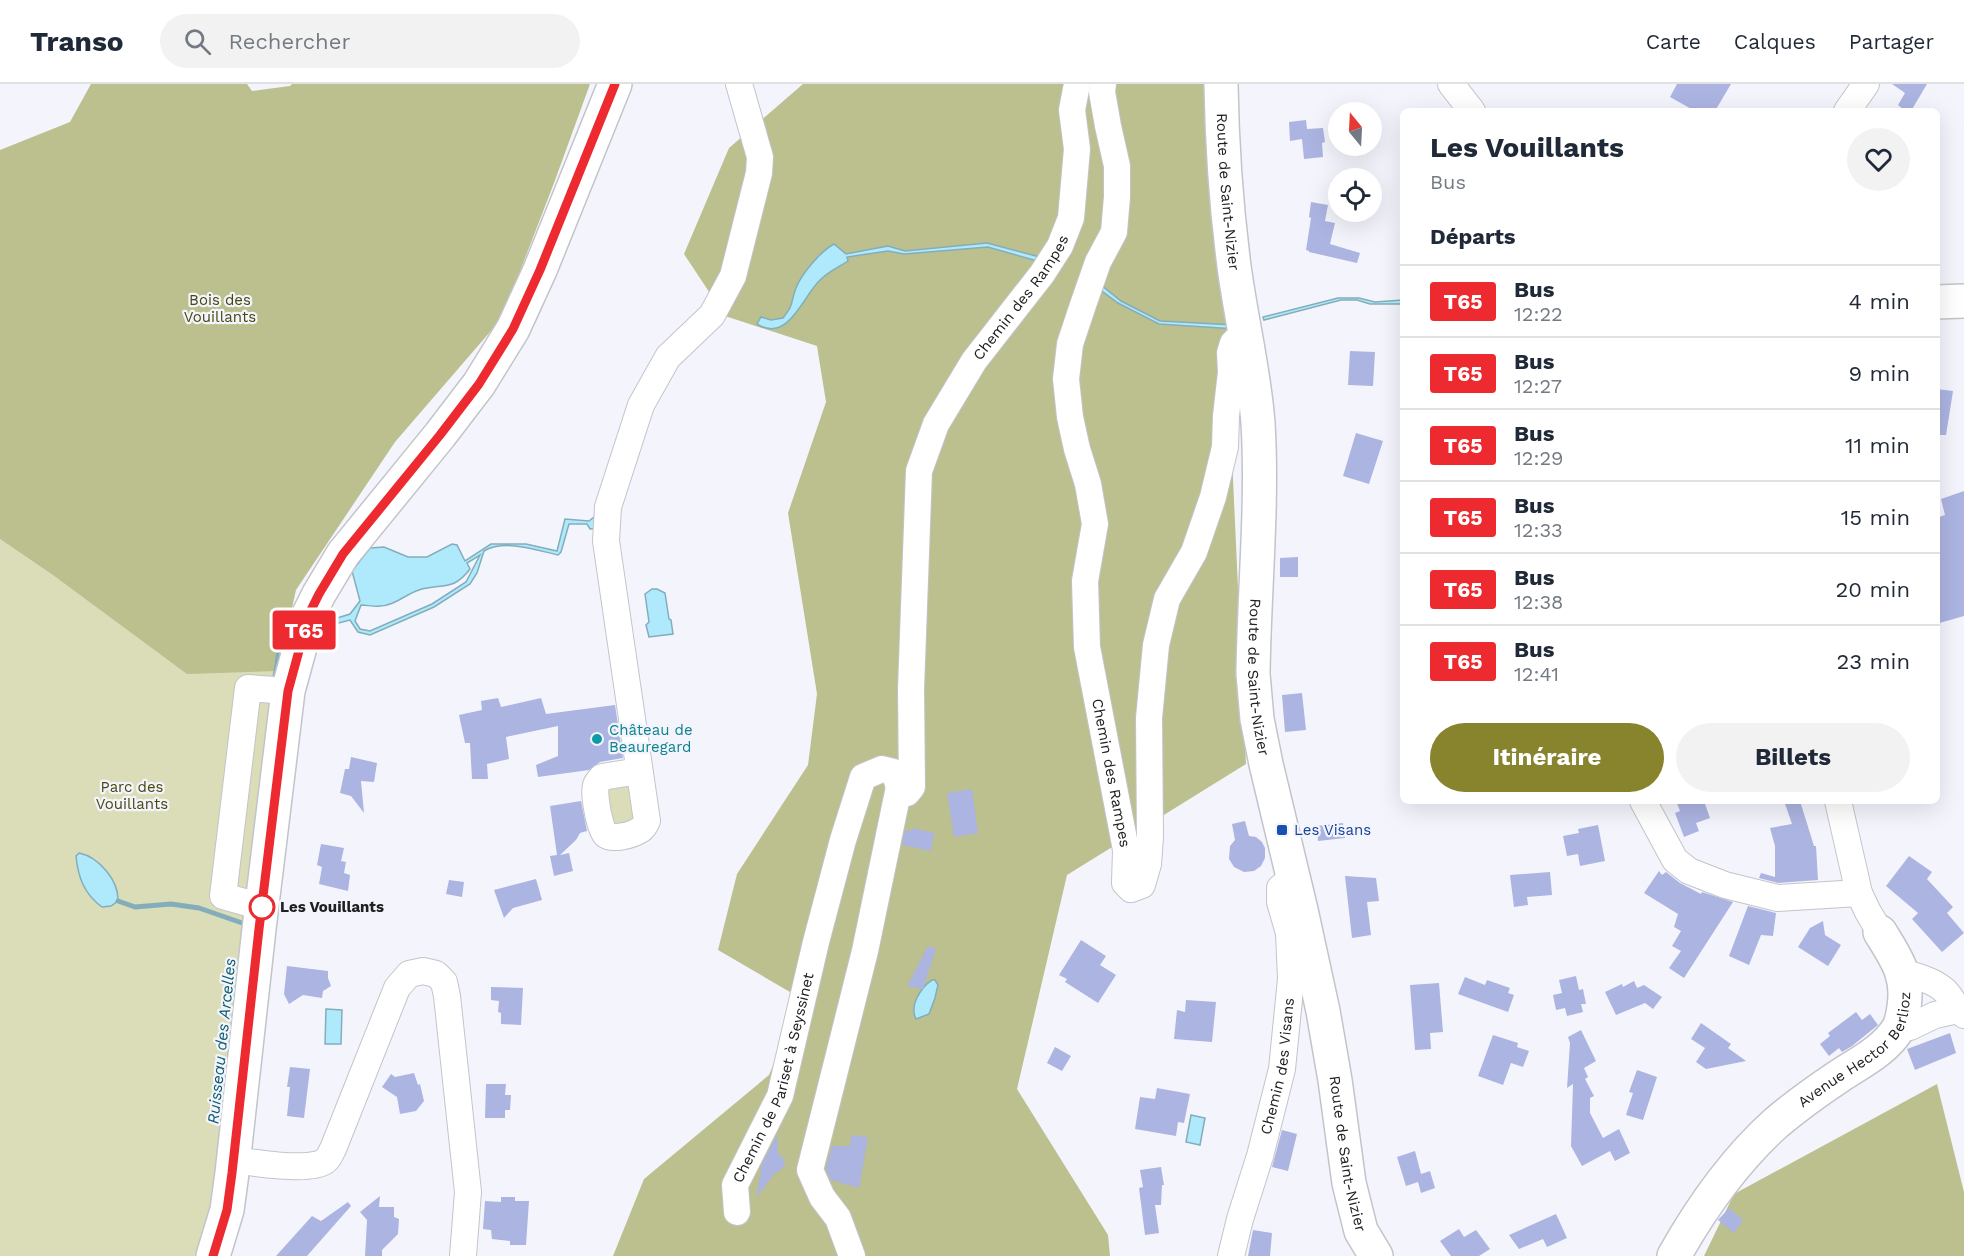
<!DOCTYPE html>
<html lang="fr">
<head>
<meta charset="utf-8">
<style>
	body { margin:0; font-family:"Work Sans",sans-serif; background:#f2f2f3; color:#1f2937; height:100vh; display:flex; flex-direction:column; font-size:22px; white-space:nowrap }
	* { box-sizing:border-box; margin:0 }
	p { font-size:20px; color:#747a83 }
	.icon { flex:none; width:33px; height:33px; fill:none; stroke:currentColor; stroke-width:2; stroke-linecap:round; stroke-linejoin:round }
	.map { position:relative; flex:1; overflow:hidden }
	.panel { position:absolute; left:1400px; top:24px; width:540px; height:696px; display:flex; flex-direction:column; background:#fff; border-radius:9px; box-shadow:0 6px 24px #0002 }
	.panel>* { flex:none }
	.badge { padding:0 12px; border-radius:4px; font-size:21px; line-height:39px }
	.needle { width:39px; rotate:342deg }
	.controls { position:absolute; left:1328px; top:18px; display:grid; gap:12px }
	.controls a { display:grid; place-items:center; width:54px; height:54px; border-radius:50%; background:#fff; box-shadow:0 6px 24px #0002; font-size:30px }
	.map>.badge { position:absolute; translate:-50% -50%; box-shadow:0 0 0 3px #fff }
	h2 { padding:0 30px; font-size:22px; line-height:54px }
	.round { display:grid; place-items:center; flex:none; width:63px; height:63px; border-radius:32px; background:#f2f2f3 }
	.summary { display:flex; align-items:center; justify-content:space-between; height:102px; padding:0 30px }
	h1 { font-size:28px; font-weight:700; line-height:45px }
	.button { display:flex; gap:12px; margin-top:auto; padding:12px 30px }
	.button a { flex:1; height:69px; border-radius:36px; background:#87842d; color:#fff; font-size:24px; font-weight:700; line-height:69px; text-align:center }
	.button a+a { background:#f2f2f3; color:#1f2937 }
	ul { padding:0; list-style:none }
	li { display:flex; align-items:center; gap:18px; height:72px; padding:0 30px; border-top:2px solid #e0e1e3 }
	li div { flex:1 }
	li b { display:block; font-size:22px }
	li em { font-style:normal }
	li .badge { min-width:66px; font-weight:700; text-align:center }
	header { display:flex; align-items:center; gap:36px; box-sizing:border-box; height:84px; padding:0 30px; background:#fff; border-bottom:2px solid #e0e1e3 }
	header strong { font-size:28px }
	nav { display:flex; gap:33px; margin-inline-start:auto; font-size:21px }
	.search { width:420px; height:54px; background:#f2f2f3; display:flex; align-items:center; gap:15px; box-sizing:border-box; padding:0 21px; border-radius:33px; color:#747a83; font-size:22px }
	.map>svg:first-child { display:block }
	.green { fill:#dbddb8 }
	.forest { fill:#bcbf8e }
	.water { fill:#aee9fc; stroke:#83adbb; stroke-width:1.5; fill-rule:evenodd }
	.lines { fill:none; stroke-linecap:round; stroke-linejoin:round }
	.stream { stroke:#83adbb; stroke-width:5 }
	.building { fill:#acb4e1 }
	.minor-casing { stroke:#c3c4ca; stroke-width:28 }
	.major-casing { stroke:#c3c4ca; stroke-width:36 }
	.minor { stroke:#fff; stroke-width:26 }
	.major { stroke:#fff; stroke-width:33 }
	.line-casing { stroke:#fff; stroke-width:14 }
	.line { stroke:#ec2a2f; stroke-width:9 }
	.culture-dot { fill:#0f9aa8; stroke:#f4f5fc; stroke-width:2 }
	.transit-dot { fill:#1a4fb4; stroke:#f4f5fc; stroke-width:2 }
	.stop-dot { fill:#fff; stroke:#ec2a2f; stroke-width:3 }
	.labels { text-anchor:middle; stroke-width:4.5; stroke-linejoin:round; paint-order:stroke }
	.street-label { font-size:15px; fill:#202022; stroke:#f4f5fc }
	.park-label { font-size:15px; fill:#47480e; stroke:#f4f5fc }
	.culture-label { font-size:15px; fill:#0d838f; stroke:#f4f5fc; text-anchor:start }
	.transit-label { font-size:15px; fill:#164399; stroke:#f4f5fc; text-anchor:start }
	.stop-label { font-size:15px; font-weight:bold; fill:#202022; stroke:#f4f5fc; text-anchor:start }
	.water-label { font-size:16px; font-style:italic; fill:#0b5c6f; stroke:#f4f5fc }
</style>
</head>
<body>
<header>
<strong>Transo</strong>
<div class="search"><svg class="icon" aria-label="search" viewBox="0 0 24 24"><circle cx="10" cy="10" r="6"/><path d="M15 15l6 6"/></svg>Rechercher</div>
<nav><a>Carte</a><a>Calques</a><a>Partager</a></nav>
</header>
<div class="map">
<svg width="1964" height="1172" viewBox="0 0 1964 1172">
	<rect width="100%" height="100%" fill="#f4f5fc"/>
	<path class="green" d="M0,455L57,494L278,587L219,1086L205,1156L198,1172H0Z
		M626,701L630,705L634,737L614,744L605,704Z"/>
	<path class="forest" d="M91,0H247L252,7L290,2L292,0H590L554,99L502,234L395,358L296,506L278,587L187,590L57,494L0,455V66L70,38Z
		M803,0H1215L1246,680L1067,791L1017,1005L1108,1151L1110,1172H613L644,1095L769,991L789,944L790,908L718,866L737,790L808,681L817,610L788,429L826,318L817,262L725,232L684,170L729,64Z
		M1937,1000L1964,1108V1172H1704L1734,1110Z"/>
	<path class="water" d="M987,159L1051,176L1048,180L988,163L904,170L888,167L847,173L848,177C839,183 828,188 820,196C803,212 788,260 757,240L761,233L771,236L783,234C795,219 790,219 796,204C802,189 821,167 834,160L846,170L888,162L905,167Z
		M1096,197L1121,217L1160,237L1235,241L1236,245L1159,240L1118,219L1095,202Z
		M1338,214H1359L1375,218L1402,216V220H1370L1357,216H1341L1264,236L1263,233Z
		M599,429L601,444L590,445L587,440H569L561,468L558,471C536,466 505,455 484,467L477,489L470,500L434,523L370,551L358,548L350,536L319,544L318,540L350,530L360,517L352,487L370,464L384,463L408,473H427L452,460L457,461L465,477L491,460H526L557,467L565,435L589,437ZM480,471L466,498L432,520L370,547L360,545L355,537L361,521C367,521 374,523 380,522C394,522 406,510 419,506C441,499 453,508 470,485L467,479Z
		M652,505H657L665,509L669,535L671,536L673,550L649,553L646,541L649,538L645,510Z
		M79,769C99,773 119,797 118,817L111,822L102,823C84,810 78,793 76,772Z
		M932,896H935L938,901L935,914L929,930L916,935C909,922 921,903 932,896Z
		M326,925L342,926L341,960H325Z
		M1191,1031L1205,1034L1200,1061L1186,1058Z"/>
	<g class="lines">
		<path class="stream" d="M275,593L281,555
			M118,817L135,823L171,820L199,824L248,841"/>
	</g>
	<path class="building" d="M1677,0H1731L1715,27H1695L1670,13Z
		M1892,0H1927L1911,27H1905L1898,21L1905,9Z
		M1306,36L1307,45L1323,44L1325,58L1322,59L1323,73L1304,75L1302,55L1290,57L1289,38Z
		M1311,118L1328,121L1325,137L1335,139L1330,160L1360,169L1357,179L1309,168V167L1306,166L1311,134L1309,133Z
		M1350,267L1375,268L1373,302L1348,301Z
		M1936,305L1953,307L1946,351H1936Z
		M1356,349L1383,357L1369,400L1343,392Z
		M1964,407V532L1936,540V434L1945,431L1941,415Z
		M1298,473V493H1280V474Z
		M1302,609L1306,646L1285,648L1282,611Z
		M498,614L501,623L541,614L546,630L615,621L623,674L600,678L589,686L538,693L536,681L558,672V642L506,653L509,675L487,680L488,695H472L470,659H465L459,631L482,626L481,617Z
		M351,673L377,679L374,698L361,697L364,729L351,712L340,709L345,685H349Z
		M972,705L978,749L954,753L947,709Z
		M581,717L587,747L580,749L576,756L560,771L569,769L573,787L554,792L550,772L557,771L550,722Z
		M1676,717H1704L1710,734L1696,739L1699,747L1684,753L1675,729L1680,727Z
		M1784,717H1800L1814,762H1816L1818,796L1778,799L1759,794L1761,789L1775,793V762L1770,744L1792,740Z
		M1245,737L1249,752L1256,753L1262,758L1265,764V774L1261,782L1254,787L1244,788L1234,783L1229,775L1230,762L1235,756L1232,740Z
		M1343,739L1345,754L1318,757L1317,742Z
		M1598,741L1605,777L1580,782L1578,770L1567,772L1563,752L1579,749L1578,745Z
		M913,744L934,749L931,767L902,761L905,746L912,747Z
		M321,760L344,764L341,777L346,778L344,789L350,791L348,807L319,800L322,783L317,781Z
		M1909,772L1932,788L1927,795L1953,823L1947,829L1964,849L1942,868L1912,835L1918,829L1886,802Z
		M1659,787L1662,791L1666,788L1680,799L1701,810L1702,808L1733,818L1684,894L1669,884L1681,867L1672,862L1681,847L1674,843L1678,830L1644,809Z
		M1550,788L1552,811L1527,813L1528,821L1514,823L1510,791Z
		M1345,792L1376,794L1379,817L1367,818L1371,851L1352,854Z
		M536,795L542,816L513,824L504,834L494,806Z
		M449,796L464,798L462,813L446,810Z
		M1748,822L1776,829L1773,852L1761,851L1749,881L1729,872Z
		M1823,837L1825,851L1841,861L1828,882L1798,863L1810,844Z
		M1081,856L1106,872L1100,881L1116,891L1098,919L1065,898L1067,895L1059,891Z
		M928,862L936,865L923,905L907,902Z
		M287,882L328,887V894L331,902L323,907L322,914L303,911L289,920L284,910Z
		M1576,892L1579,906L1583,905L1586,920H1581L1583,928L1567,932L1565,924L1556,926L1553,911L1562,909L1559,896Z
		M1465,893L1485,901L1487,896L1510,904L1508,909L1514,911L1508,928L1458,910Z
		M1634,897L1637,904L1644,901L1662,913L1653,925L1645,919L1616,931L1605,908L1622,900L1623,903Z
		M1439,899L1443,948L1430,949L1431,965L1415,966L1410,901Z
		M491,903L523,904L521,941L501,940V929L498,928L499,917L491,916Z
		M1186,916L1216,918L1212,958L1174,955L1177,926L1185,928Z
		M1856,928L1862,936L1870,930L1878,941L1852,962L1842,968L1839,964L1829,972L1820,960L1830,952L1828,949Z
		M1701,939L1731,960L1728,964L1746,977L1706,985L1696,978L1705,964L1691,955Z
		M1581,946L1596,977L1584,984L1588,993L1585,995L1594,1012L1590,1014V1029L1603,1054L1619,1045L1630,1069L1615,1077L1610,1067L1582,1082L1571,1062L1573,1000L1567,1004L1570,959L1568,953Z
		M1950,949L1956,969L1915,986L1907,965Z
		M1493,951L1518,959L1517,963L1529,967L1523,983L1511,979L1503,1001L1478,992Z
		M1055,963L1071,972L1062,987L1047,979Z
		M290,983L310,985L304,1034L287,1032L290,1003H287Z
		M1637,986L1657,993L1643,1036L1626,1031L1633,1009L1629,1008Z
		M414,989L418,1001L420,1000L424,1017L416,1027L400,1030L397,1013L382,1003L391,990L395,993Z
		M486,1000H506L505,1011H511L510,1026H505V1034H485Z
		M1157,1004L1190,1010L1184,1039L1178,1038L1176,1052L1135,1045L1140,1013L1155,1015Z
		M1282,1046L1297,1050L1288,1087L1272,1083Z
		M777,1051L778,1069L785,1076L784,1083L774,1090L756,1114L762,1080Z
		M851,1051L868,1053L859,1104L831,1096L826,1085L832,1062H850Z
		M1415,1067L1421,1090L1430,1087L1435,1104L1421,1109L1418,1098L1406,1102L1397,1073Z
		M1161,1083L1164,1101H1162L1161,1121H1155L1159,1149L1145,1151L1139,1104L1143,1103L1140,1086Z
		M380,1112L379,1123H394V1133L399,1135L398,1150L382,1166V1172H365L367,1136L360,1128Z
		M501,1113H515V1117H529L526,1161H510V1157L492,1155L491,1146L483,1145L485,1117L501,1118Z
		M348,1118L351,1122L307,1172H276L312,1132L321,1137Z
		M1729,1124L1743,1136L1734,1149L1718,1136Z
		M1556,1130L1567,1154L1547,1163L1543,1155L1519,1165L1509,1151Z
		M1459,1145L1464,1153L1476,1146L1490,1165L1479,1172H1451L1440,1157Z
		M1253,1146L1272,1149L1270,1172H1248Z"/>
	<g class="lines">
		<g class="minor-casing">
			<g id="minor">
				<path id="s1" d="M1103,0L1102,8L1108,42L1117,82V113L1114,148L1098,178L1083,221L1070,260L1066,295L1070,333L1077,365L1088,400L1095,440L1085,497L1087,563L1126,766L1125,799L1131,805L1142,801L1148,780L1150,753L1149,634L1156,561L1167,515L1194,468L1213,413L1225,363L1226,332L1231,288L1230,269L1233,259L1245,248"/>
				<path d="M1451,0L1472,27"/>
				<path d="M1847,27L1866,0"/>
				<path d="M639,687L602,693C601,694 596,700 596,701C593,709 600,747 606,751C612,756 632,751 638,747C643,745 645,741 647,737L606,457L608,423L641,321L668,273L712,231L733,192L759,89L760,73L739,0"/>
				<path d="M1643,717L1675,776L1689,787L1725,801L1777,814L1859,809"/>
				<path d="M1838,717L1859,809L1868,828L1880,848"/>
				<path d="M262,823L223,812L248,604L288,607"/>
				<path d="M1904,890C1916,891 1936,898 1945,907C1952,914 1956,924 1964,931"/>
				<path d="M1898,944L1910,943L1935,931L1958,926"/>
				<path d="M234,1075C251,1079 311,1088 325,1077C329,1075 331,1068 333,1065L397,904L409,890L423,887L436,890L444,898L447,912L468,1108L463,1172"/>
				<path id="s2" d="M737,1128L735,1101L780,1012L816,858L843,756L863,693L882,685L894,688L899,703L907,709L912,703L911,605L919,387L936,340L974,277L1042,190L1060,162L1071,134L1077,65L1072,26L1077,0"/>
				<path d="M852,1172L838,1134L822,1113L810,1086L865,867L899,703"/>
				<path id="s3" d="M1231,1172L1240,1135L1260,1072L1282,985L1291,895L1289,849L1280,818V804L1286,799L1295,797"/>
			</g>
		</g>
		<g class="major-casing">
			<g id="major">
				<path id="s4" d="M1221,0C1222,61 1226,121 1234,182C1241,235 1254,286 1258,339C1263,421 1254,508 1253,590L1257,635L1266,680L1301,826L1323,927L1335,996L1349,1099L1361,1147L1376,1172"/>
				<path d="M1936,218L1964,217"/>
				<path d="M213,1172L227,1126L232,1089L259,845L288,607L309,530L319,510L343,470L440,351L479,300L513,245L540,186L615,0"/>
				<path id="s5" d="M1674,1172C1701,1124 1735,1076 1776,1039C1795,1023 1817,1007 1838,993C1859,979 1884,967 1898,945C1902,938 1903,930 1904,923C1909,891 1896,874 1880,848"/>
			</g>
		</g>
		<use href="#minor" class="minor"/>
		<use href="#major" class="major"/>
	</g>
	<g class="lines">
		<g class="line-casing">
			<path id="line" d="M213,1172L227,1126L232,1089L259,845L288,607L309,530L319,510L343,470L440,351L479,300L513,245L540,186L615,0"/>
		</g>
		<use href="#line" class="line"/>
	</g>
	<circle class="culture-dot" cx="597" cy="655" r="6"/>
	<rect class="transit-dot" x="1276" y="740" width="12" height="12" rx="3"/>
	<circle class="stop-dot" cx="262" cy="823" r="12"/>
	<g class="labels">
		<g class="street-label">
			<text dy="5" stroke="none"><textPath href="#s4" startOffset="108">Route de Saint-Nizier</textPath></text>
			<text dy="5" stroke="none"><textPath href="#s2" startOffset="1042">Chemin des Rampes</textPath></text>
			<text dy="5" stroke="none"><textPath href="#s4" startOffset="596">Route de Saint-Nizier</textPath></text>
			<text dy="5" stroke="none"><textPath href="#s1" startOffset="706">Chemin des Rampes</textPath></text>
			<text dy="5" stroke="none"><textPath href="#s5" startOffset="280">Avenue Hector Berlioz</textPath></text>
			<text dy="5" stroke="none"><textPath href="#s3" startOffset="196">Chemin des Visans</textPath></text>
			<text dy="5" stroke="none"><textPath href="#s2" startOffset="142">Chemin de Pariset à Seyssinet</textPath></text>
			<text dy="5" stroke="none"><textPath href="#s4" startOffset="1082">Route de Saint-Nizier</textPath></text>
		</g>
		<g class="park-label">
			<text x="220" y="221">Bois des<tspan x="220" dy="17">Vouillants</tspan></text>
			<text x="132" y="708">Parc des<tspan x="132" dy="17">Vouillants</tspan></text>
		</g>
		<g class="culture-label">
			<text x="609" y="651">Château de<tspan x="609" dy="17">Beauregard</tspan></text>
		</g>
		<g class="transit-label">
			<text x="1294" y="751">Les Visans</text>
		</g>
		<g class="stop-label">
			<text x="280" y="828">Les Vouillants</text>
		</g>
		<g class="water-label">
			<text transform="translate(221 957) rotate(-84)" y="6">Ruisseau des Arcelles</text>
		</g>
	</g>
</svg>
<div class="controls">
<a><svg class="needle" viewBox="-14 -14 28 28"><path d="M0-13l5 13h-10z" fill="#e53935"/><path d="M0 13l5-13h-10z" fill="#747a83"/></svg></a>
<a><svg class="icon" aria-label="locate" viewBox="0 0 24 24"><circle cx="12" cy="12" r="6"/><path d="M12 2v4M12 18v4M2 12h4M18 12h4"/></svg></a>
</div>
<b class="badge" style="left:304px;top:546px;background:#ec2a2f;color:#fff">T65</b>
<section class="panel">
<div class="summary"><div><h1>Les Vouillants</h1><p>Bus</p></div><a class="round"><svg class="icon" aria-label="heart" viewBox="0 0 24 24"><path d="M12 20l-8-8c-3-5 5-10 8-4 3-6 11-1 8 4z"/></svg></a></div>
<h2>Départs</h2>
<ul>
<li><span class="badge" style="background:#ec2a2f;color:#fff">T65</span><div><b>Bus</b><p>12:22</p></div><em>4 min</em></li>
<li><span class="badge" style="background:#ec2a2f;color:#fff">T65</span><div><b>Bus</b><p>12:27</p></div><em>9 min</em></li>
<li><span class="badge" style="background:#ec2a2f;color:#fff">T65</span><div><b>Bus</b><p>12:29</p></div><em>11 min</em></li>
<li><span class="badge" style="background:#ec2a2f;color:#fff">T65</span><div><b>Bus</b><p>12:33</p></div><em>15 min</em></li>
<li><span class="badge" style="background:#ec2a2f;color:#fff">T65</span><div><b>Bus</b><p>12:38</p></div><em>20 min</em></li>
<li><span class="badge" style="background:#ec2a2f;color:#fff">T65</span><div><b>Bus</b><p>12:41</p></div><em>23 min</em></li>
</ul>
<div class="button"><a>Itinéraire</a><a>Billets</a></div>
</section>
</div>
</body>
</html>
